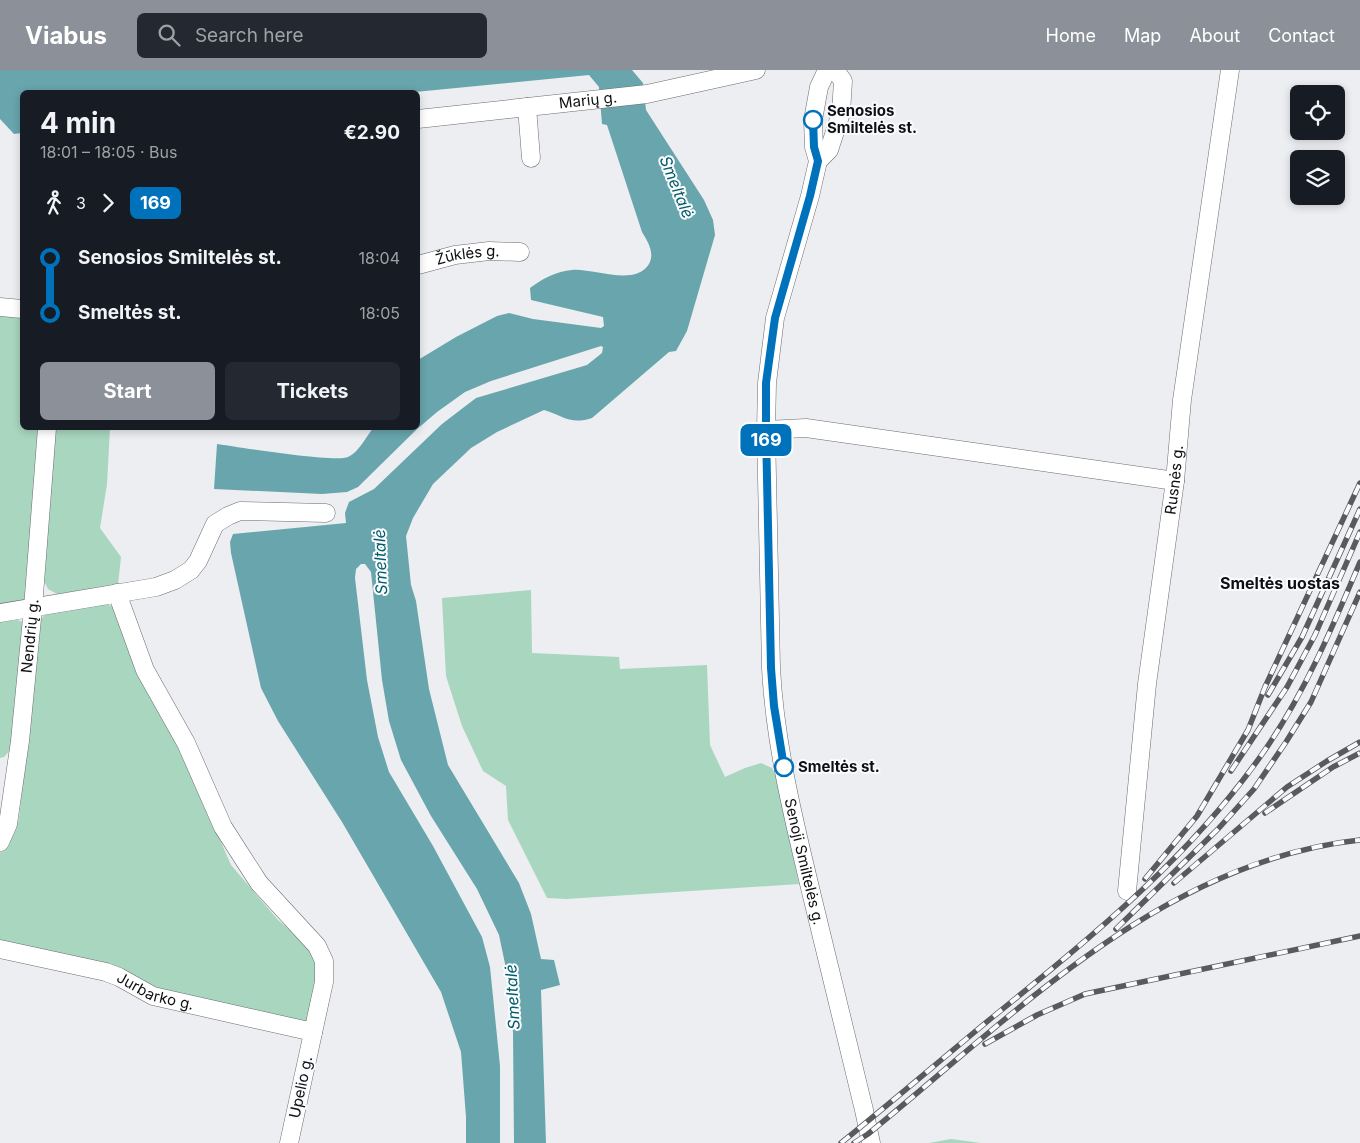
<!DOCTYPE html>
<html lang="en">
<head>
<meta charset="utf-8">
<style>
	body { margin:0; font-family:Inter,sans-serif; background:#242831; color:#f1f3f6; height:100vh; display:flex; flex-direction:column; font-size:19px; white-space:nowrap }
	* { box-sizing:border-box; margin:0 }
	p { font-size:16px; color:#9ea1a6 }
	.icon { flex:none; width:28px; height:28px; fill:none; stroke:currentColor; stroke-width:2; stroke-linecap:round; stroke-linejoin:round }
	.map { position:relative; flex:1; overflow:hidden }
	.sheet { position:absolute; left:20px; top:20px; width:400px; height:340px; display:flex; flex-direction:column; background:#171b24; border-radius:8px; box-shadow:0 2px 8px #0003 }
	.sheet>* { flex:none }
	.badge { padding:0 10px; border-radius:8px; font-size:18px; line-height:32px }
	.buttons { position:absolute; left:1290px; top:15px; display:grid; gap:10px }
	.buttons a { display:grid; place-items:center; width:55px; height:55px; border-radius:8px; background:#171b24; box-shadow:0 2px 8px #0003; font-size:25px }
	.map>.badge { position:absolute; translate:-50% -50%; box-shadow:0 0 0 2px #fff }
	.legs { display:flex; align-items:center; gap:8px; height:55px; padding:0 20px; font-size:16px }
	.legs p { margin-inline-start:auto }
	.summary { display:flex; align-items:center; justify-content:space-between; height:85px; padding:0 20px }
	h1 { font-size:28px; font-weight:700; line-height:38px }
	.action { display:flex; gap:10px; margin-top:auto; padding:10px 20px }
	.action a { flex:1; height:58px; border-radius:8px; background:#8c9099; color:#fff; font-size:20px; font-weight:700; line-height:58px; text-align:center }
	.action a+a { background:#242831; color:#f1f3f6 }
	ul { padding:0 20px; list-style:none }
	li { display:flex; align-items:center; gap:18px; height:55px; font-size:19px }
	li i { display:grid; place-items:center; width:8px; height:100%; margin:0 6px; background:currentColor }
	li i::after { content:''; width:12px; height:12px; margin:-6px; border:4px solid; border-radius:50%; background:#171b24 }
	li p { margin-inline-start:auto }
	li:first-child i { background:linear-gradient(#0000 50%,currentColor 0) }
	li:last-child i { background:linear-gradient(currentColor 50%,#0000 0) }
	header { display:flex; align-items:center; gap:30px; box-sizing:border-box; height:70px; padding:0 25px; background:#8c9099; color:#fff }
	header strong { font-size:24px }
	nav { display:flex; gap:28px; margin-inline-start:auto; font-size:18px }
	.search { width:350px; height:45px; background:#242831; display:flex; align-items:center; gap:12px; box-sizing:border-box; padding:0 18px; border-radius:8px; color:#9ea1a6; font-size:19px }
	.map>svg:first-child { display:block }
	.green { fill:#a8d6be }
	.water { fill:#68a5ad }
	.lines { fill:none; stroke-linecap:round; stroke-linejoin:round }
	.minor-casing { stroke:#6b6c6f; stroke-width:19 }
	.minor { stroke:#fff; stroke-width:18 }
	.rail-casing { stroke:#585a5b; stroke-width:5.5 }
	.rail { stroke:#fafbff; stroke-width:4; stroke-dasharray:11; stroke-linecap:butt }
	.line-1-casing { stroke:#fff; stroke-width:11 }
	.line-1 { stroke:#0072bc; stroke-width:8 }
	.stop-1-dot { fill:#fff; stroke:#0072bc; stroke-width:2.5 }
	.labels { text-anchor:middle; stroke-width:4; stroke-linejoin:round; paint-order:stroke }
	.street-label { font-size:15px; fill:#0e0f10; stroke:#fafbff }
	.stop-label { font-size:15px; font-weight:bold; fill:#0e0f10; stroke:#fafbff; text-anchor:start }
	.water-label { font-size:16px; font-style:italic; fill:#005c66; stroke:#fafbff }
	.neighbourhood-label { font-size:16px; font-weight:bold; fill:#0e0f10; stroke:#fafbff }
</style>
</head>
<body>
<header>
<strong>Viabus</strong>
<div class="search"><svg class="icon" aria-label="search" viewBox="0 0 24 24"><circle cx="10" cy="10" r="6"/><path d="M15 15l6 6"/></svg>Search here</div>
<nav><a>Home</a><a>Map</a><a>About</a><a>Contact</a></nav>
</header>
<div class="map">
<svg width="1360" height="1073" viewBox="0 0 1360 1073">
	<rect width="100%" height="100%" fill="#eceef1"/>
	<path class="green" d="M0,242L22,244V358H42L27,528L22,533L0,536Z
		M56,358H110L107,414L100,458L121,487L118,515L57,524L48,519L43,509Z
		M531,520L532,583L619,587L620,599L707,595L710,675L725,707L745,698L761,693L772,698L776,706L799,814L566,829L547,828L508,750L506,716L483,701L462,656L446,606L442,528Z
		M103,533L114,537L141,606L186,692L231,795L278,850L318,884L310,956L150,920L0,873V783C10,772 16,763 19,748L41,549L46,543Z
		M17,550L23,552L25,556L13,677L4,687L0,688V552Z
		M951,1069L981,1073H929Z"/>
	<path class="water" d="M0,0H632L643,13L646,40L704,130L713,150L715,165L687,261L676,281L669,282L592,348C570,355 564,346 544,340L497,362L471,378L433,414L413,448L406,466L411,515L416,531L429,619L448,695L519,813L531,844L541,889L554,890L560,915L541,920L546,1073H514L513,962L508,908L499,865L477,819L431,746L401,690L389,651L382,610L371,502L365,494H361L356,499L355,508L367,610L378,667L389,702L433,776L482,867L490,897L500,996V1073H466V1047L461,982L441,922L342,752L278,651L261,618L231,483L230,472L233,464L346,453L345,443L349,432L374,419L442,354L476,328L587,295L602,283L603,277L601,276L491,311L465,322L437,342L416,360L358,417L347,422L322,424L214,419L217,374C238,377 335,393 348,387C359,382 366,367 373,358H418V290L456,267L497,246L509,243L533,249L601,258L604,256L603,247L531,230L530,218C542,209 557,201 572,200C593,198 635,217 649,194C655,183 648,172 642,162L607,55L602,54L599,17L589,5L415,22H22V63L14,64L0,49Z"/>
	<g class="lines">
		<g class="minor-casing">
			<g id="minor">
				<path id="s1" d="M827,0L819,17L813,50L814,77L818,91L810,126L775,248L767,313L766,360L771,598C775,675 794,751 812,826C829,897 847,968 864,1040L871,1073"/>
				<path d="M527,37L531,88"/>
				<path id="s2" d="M418,49L647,24L756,0"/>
				<path d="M818,91L829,80L841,43L843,11L838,4L831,0"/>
				<path id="s3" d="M418,195L455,185L489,181L520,182"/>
				<path d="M0,237L22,239"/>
				<path d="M766,360L806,358L1175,411"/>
				<path d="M117,523L145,600L186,673L223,757L259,813L317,876L324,891V912L289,1073"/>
				<path d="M0,543L156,517L175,510L191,500L198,491L215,454L228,446L240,441L326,443"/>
				<path id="s4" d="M0,772L8,754L20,671L33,538L47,358"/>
				<path id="s5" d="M1127,821L1147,614L1175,411L1182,330L1230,0"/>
				<path id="s6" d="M0,879L106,902L119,907L153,926L313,962"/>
			</g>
		</g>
		<use href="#minor" class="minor"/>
		<g class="rail-casing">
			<path id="rail" d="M1268,625L1302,567L1360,439
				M1231,701L1287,617L1315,565L1360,462
				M1265,743L1333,697L1360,683
				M1145,809L1197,746L1248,660L1265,617L1360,413
				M1174,813L1287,717L1327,691L1360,672
				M1116,859L1218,759L1254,719L1286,672L1311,632L1360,522
				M985,974L1037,945L1085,924L1360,866
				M841,1073C893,1031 943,988 994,946C1094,865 1194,784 1267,677C1306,620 1333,556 1360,492
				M854,1073L868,1064C1014,945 1163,791 1360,770"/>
		</g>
		<use href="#rail" class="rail"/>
	</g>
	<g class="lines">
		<g class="line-1-casing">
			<path id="line-1" d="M784,697L774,636L771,598L766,360V313L775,248L810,126L818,91L814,77L813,50"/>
		</g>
		<use href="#line-1" class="line-1"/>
	</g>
	<g class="stop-1-dot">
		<circle cx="813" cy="50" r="9"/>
		<circle cx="784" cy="697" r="9"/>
	</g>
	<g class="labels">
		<g class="street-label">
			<text dy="5" stroke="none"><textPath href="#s2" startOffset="171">Marių g.</textPath></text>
			<text dy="5" stroke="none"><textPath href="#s3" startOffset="51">Žūklės g.</textPath></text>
			<text dy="5" stroke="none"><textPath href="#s5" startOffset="414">Rusnės g.</textPath></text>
			<text dy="5" stroke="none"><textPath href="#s4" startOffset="209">Nendrių g.</textPath></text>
			<text dy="5" stroke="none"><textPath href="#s1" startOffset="804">Senoji Smiltelės g.</textPath></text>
			<text dy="5" stroke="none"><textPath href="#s6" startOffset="162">Jurbarko g.</textPath></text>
			<text transform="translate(301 1017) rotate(-78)" y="5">Upelio g.</text>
		</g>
		<g class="stop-label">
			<text x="827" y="46">Senosios<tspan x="827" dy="17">Smiltelės st.</tspan></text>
			<text x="798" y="702">Smeltės st.</text>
		</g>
		<g class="water-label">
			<text transform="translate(677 117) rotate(68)" y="6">Smeltalė</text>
			<text transform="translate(380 492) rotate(-92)" y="6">Smeltalė</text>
			<text transform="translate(512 927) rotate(-93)" y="6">Smeltalė</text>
		</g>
		<g class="neighbourhood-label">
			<text x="1280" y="519">Smeltės uostas</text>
		</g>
	</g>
</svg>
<div class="buttons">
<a><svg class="icon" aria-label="locate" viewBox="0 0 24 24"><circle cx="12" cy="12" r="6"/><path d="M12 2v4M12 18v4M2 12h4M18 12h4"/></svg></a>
<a><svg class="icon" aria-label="layers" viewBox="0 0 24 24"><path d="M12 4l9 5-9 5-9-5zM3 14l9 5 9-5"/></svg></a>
</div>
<b class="badge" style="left:766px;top:370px;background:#0072bc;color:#fff">169</b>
<section class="sheet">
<div class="summary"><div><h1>4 min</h1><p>18:01 – 18:05 · Bus</p></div><b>€2.90</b></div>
<div class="legs"><svg class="icon" aria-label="walk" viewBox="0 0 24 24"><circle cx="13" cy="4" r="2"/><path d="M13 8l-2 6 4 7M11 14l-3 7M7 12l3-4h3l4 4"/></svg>3<svg class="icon" aria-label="forward" viewBox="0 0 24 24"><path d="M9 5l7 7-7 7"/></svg><b class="badge" style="background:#0072bc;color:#fff">169</b></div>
<ul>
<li><i style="color:#0072bc"></i><b>Senosios Smiltelės st.</b><p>18:04</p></li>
<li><i style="color:#0072bc"></i><b>Smeltės st.</b><p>18:05</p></li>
</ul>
<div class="action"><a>Start</a><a>Tickets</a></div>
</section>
</div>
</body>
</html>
